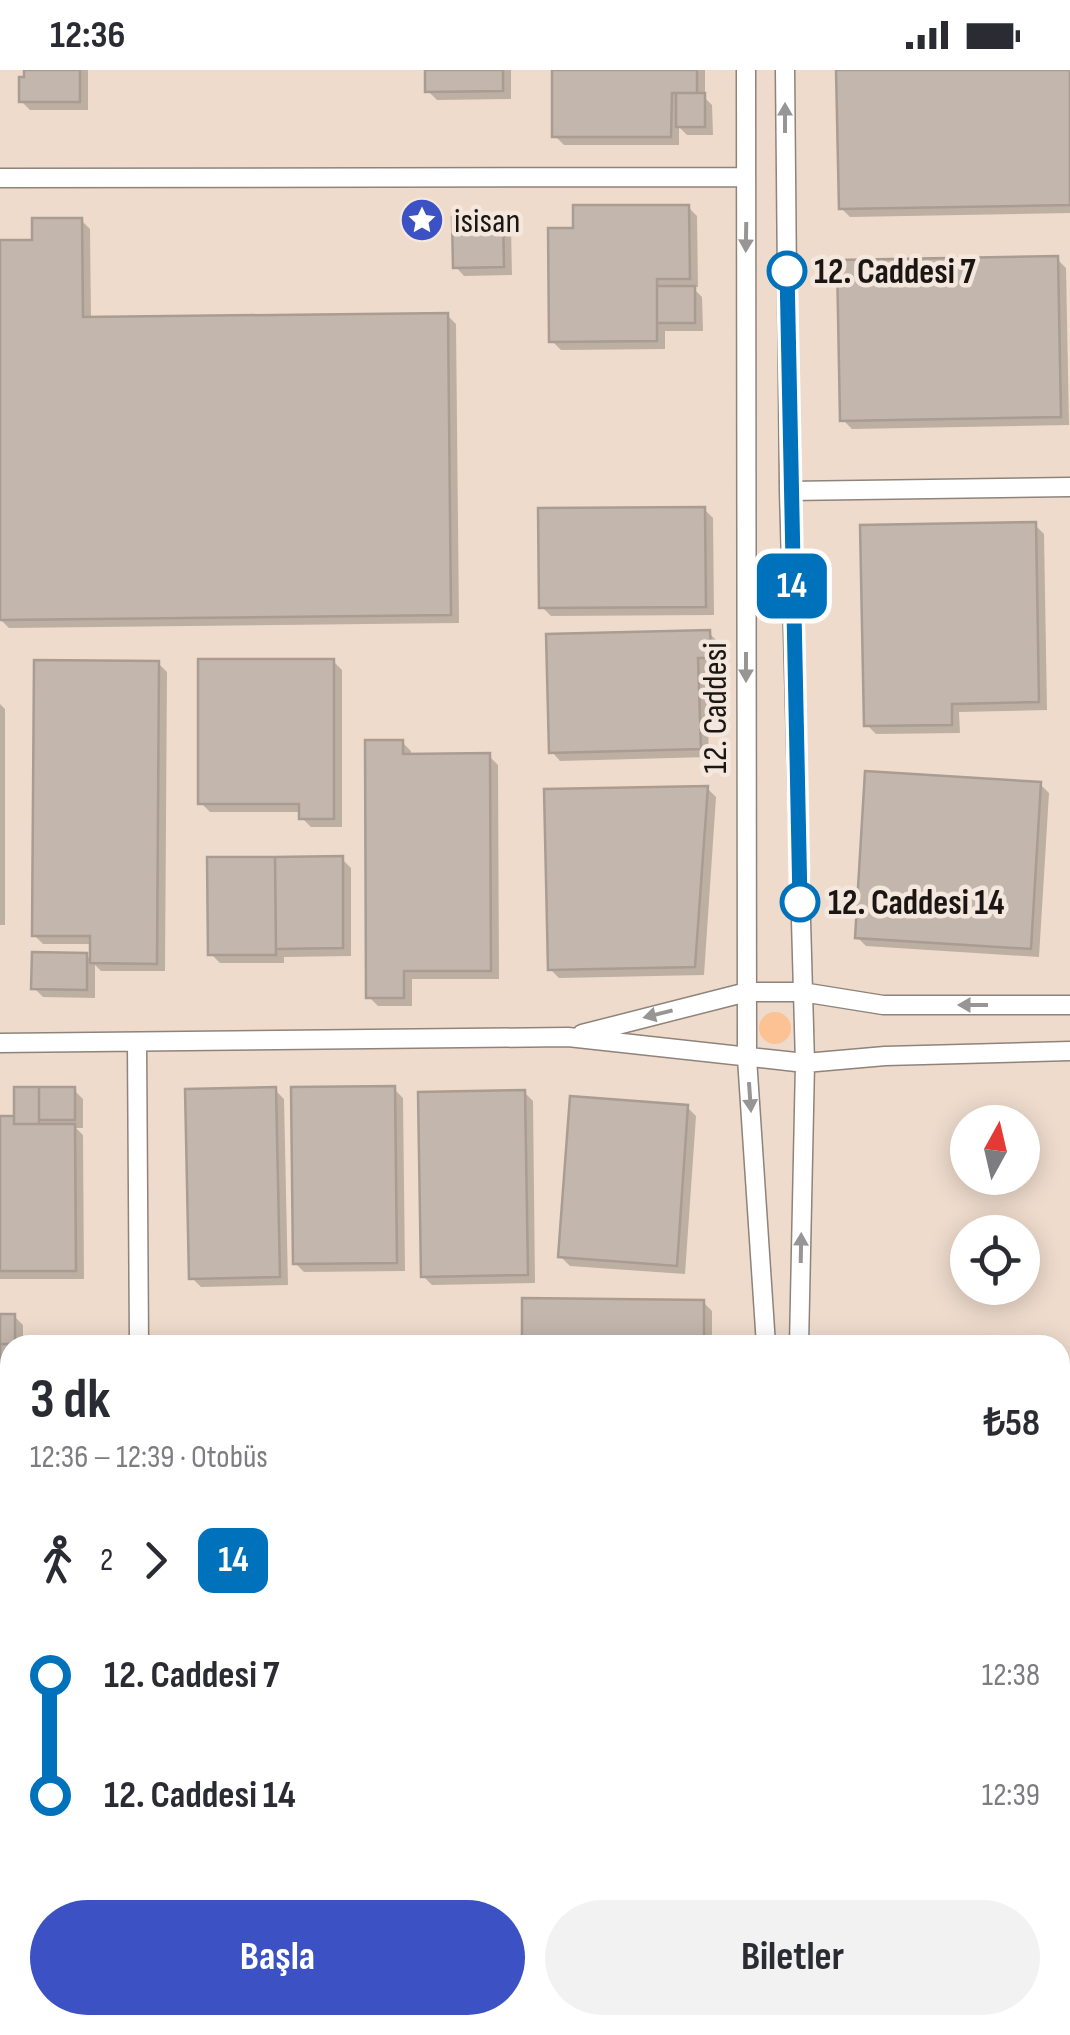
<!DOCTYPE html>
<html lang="tr">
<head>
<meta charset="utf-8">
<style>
	body { margin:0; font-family:"Sofia Sans Condensed",sans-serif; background:#f2f2f3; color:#2b2b33; height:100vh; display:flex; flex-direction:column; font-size:38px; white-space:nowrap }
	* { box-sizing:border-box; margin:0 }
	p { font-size:32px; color:#7c7c81 }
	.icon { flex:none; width:55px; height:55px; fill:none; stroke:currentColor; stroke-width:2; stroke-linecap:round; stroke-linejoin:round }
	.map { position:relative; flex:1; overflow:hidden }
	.details { position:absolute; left:0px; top:1265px; width:1070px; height:700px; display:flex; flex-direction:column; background:#fff; border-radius:30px 30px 0 0; box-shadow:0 5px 25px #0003 }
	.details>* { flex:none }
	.badge { padding:0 20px; border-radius:15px; font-size:35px; line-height:65px }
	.needle { width:65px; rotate:8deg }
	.fabs { position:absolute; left:950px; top:1035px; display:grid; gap:20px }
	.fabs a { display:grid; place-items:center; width:90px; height:90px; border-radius:50%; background:#fff; box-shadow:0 5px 25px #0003; font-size:50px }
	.map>.badge { position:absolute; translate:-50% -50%; box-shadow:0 0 0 5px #fff }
	.legs { display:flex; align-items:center; gap:15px; height:110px; padding:0 30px; font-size:32px }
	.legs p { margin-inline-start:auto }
	.headline { display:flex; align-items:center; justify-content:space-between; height:170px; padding:0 30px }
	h1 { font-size:55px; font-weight:700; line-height:75px }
	.action { display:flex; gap:20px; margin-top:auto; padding:20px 30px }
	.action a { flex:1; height:115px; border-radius:60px; background:#3b51c4; color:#fff; font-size:40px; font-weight:700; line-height:115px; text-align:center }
	.action a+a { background:#f2f2f3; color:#2b2b33 }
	ul { padding:0 30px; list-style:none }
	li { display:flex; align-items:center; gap:35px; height:120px; font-size:38px }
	li i { display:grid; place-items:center; width:15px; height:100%; margin:0 12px; background:currentColor }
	li i::after { content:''; width:25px; height:25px; margin:-12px; border:8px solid; border-radius:50%; background:#fff }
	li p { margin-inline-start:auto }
	li:first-child i { background:linear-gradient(#0000 50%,currentColor 0) }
	li:last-child i { background:linear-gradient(currentColor 50%,#0000 0) }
	.status { display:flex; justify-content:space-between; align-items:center; height:70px; padding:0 50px; background:#fff; direction:ltr }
	.status svg { height:28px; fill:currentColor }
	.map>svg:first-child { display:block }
	.built { fill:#eedbcc; fill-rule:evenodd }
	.green { fill:#fcc294 }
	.shadow { fill:#0003 }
	.building { fill:#c3b7ad; stroke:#a89c93; stroke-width:2.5 }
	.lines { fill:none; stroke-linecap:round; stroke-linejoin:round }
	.minor-casing { stroke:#8f837a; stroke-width:21 }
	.minor { stroke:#fff; stroke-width:18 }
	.oneway { fill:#989695 }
	.line-1-casing { stroke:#fff; stroke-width:22 }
	.line-1 { stroke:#0072bc; stroke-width:15 }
	.stop-1-dot { fill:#fff; stroke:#0072bc; stroke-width:5 }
	.labels { text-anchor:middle; stroke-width:9; stroke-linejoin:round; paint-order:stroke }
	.poi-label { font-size:35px; fill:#1b1613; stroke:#f4e7dd; text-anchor:start }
	.stop-label { font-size:35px; font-weight:bold; fill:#1b1613; stroke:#f4e7dd; text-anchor:start }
	.street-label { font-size:35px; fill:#1b1613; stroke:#f4e7dd }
</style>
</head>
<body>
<div class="status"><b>12:36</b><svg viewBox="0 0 49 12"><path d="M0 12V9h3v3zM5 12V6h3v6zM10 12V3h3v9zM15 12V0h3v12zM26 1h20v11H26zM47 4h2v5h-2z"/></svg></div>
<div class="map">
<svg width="1070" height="1965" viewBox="0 0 1070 1965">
	<rect width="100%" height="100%" fill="#f4e7dd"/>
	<path class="built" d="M0,0H1070V1965H0ZM968,1052H1022V1108H968ZM968,1162H1022V1218H968ZM10,1275H1060V1955H10Z"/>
	<path class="green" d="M759 958a16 16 0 1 1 32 0a16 16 0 1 1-32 0Z"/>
	<path class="shadow" d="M27,0H88V40H30L21,31Z
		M427,0H511V29L437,30L428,21Z
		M555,0H705V28L712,35L713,65H687L679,57V75H564L555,66Z
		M838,0H1070V143L850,147L841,138Z
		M688,137L697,146L698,217H692L702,227L703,261H665V279L561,280L552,271L576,161Z
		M502,148L511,157L512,205L464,206L456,197Z
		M81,150L90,159L91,249L447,245L456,254L459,553L9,558L0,549V172H35Z
		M1057,189L1066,198L1069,355L852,359L843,350Z
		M704,439L713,448L714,545L551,546L542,537Z
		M1035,455L1044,464L1047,640L959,642L960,663L876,664L867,655Z
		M709,563L718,572L719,596H706L709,687L560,691L552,682Z
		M333,591L342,600V757H311L302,748V742H210L201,733Z
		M158,593L167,602L165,901H101L95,895V928L43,927L34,918L86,885L92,891V874H43L34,865Z
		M0,634L5,639V855H0Z
		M402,672L411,681V686H489L498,695L499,909H412V936H378L369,927Z
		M1040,714L1049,723L1039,887L866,876L857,867Z
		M707,718L716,727L704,905L559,908L550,899Z
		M342,789L351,798V886L284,887V893H220L211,884L210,790Z
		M394,1019L403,1028L405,1201L304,1202L295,1193Z
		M74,1020L83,1029V1058H76L83,1065L84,1209H0V1048H16Z
		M275,1020L284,1029L288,1215L201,1217L192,1208Z
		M524,1022L533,1031L535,1213L432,1215L423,1206Z
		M687,1037L696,1046L685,1204L570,1196L561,1187Z
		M703,1232L712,1241V1275H524Z
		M0,1246H14L23,1255V1275H10V1432H0Z
		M1060,1721L1070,1725L1069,1885H1060Z
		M0,1939H10V1955H90V1965H0Z
		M180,1955H503V1965H180Z
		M586,1955H694V1965H586Z"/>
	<path class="building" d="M24,0H80V32H19V7H24Z
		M425,0H503V21L425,22Z
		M552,0H697V23H672L671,67H552Z
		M836,0H1070V135L839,139Z
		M676,23H705V57H676Z
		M573,135H689L690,209H657V271L549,272L548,158H573Z
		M503,146L504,197L453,198L452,147Z
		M32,148H82L83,247L448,243L451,545L0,550V170H32Z
		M1058,186L1061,347L840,351L837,190Z
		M657,216H695V253H657Z
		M705,437L706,537L539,538L538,438Z
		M1036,452L1039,632L952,634V655L864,656L860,455Z
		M710,560L711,588H698L701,679L549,683L546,564Z
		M198,589H334V749H299V734H198Z
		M34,590L159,591L157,894L90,893V866H32Z
		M365,670H403V684L490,683L491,901H404V928H366Z
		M865,701L1041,712L1031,879L855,868Z
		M708,716L695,897L548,900L544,719Z
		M343,786V878L276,879L275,787Z
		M207,787H275L276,885H208Z
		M32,882L87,883V920L31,919Z
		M395,1016L397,1193L293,1194L291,1017Z
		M14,1017H39V1054H14Z
		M39,1017H75V1050H39Z
		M276,1017L280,1207L189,1209L185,1019Z
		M525,1020L528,1205L421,1207L418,1022Z
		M570,1026L688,1035L677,1196L558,1187Z
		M0,1046H14V1054H75L76,1201H0Z
		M522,1228L704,1230V1275H522Z
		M0,1244H15V1274H0Z
		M0,1274H37L10,1275V1424H0Z
		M1060,1722H1070V1865H1061L1060,1877Z
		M1060,1905H1070V1965H875V1955H1060Z
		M0,1937H10V1955H82V1965H0Z
		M177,1955H495L496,1965H177Z
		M583,1955H686V1965H583Z"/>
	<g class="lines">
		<g class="minor-casing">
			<path id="minor" d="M746,0L747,988L766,1275
				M785,0L789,421L805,993L799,1275
				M0,108L746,107
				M789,421L1070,417
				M582,964L747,922H802L883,935H1070
				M0,973L568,967L805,993L885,986L1070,981
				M137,973L139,1275
				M142,1955V1965
				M770,1955V1965
				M803,1955V1965"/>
		</g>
		<use href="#minor" class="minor"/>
	</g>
	<defs><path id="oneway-solid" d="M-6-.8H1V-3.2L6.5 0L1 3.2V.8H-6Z" transform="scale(2.5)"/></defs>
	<g class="oneway">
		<use href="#oneway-solid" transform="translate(785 48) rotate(-90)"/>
		<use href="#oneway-solid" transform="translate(746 167) rotate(91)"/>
		<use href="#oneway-solid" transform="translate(746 597) rotate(90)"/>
		<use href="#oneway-solid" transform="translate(973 935) rotate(-180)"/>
		<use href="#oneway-solid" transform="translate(658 944) rotate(166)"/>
		<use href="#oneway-solid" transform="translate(750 1027) rotate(86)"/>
		<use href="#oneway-solid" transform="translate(801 1178) rotate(-89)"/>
	</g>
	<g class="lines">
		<g class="line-1-casing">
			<path id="line-1" d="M787,201L800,832"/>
		</g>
		<use href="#line-1" class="line-1"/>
	</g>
	<defs>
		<g id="sight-disc" transform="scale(2.25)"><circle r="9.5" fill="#3b51c4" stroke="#f4e7dd"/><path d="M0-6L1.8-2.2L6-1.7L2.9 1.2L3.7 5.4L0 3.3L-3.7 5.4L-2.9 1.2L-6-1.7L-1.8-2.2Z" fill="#fff"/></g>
	</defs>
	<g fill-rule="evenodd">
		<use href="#sight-disc" x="422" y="150"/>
	</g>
	<g class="stop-1-dot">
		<circle cx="787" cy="201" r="18"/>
		<circle cx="800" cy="832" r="18"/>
	</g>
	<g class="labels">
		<g class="poi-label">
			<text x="454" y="162">isisan</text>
		</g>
		<g class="stop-label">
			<text x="814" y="213">12. Caddesi 7</text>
			<text x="828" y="844">12. Caddesi 14</text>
		</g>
		<g class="street-label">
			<text transform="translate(714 638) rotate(-90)" y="12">12. Caddesi</text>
		</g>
	</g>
</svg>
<div class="fabs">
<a><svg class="needle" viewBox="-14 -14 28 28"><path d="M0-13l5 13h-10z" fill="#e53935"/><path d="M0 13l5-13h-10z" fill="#7c7c81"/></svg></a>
<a><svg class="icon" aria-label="locate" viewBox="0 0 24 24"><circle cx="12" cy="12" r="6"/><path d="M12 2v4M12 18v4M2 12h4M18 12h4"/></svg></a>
</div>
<b class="badge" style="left:792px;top:516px;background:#0072bc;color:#fff">14</b>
<section class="details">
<div class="headline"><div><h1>3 dk</h1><p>12:36 – 12:39 · Otobüs</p></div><b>₺58</b></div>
<div class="legs"><svg class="icon" aria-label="walk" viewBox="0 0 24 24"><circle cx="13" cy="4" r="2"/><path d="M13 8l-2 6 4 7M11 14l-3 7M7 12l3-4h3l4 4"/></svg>2<svg class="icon" aria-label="forward" viewBox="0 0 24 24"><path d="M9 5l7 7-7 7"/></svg><b class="badge" style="background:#0072bc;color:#fff">14</b></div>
<ul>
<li><i style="color:#0072bc"></i><b>12. Caddesi 7</b><p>12:38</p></li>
<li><i style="color:#0072bc"></i><b>12. Caddesi 14</b><p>12:39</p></li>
</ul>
<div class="action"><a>Başla</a><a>Biletler</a></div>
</section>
</div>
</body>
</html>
